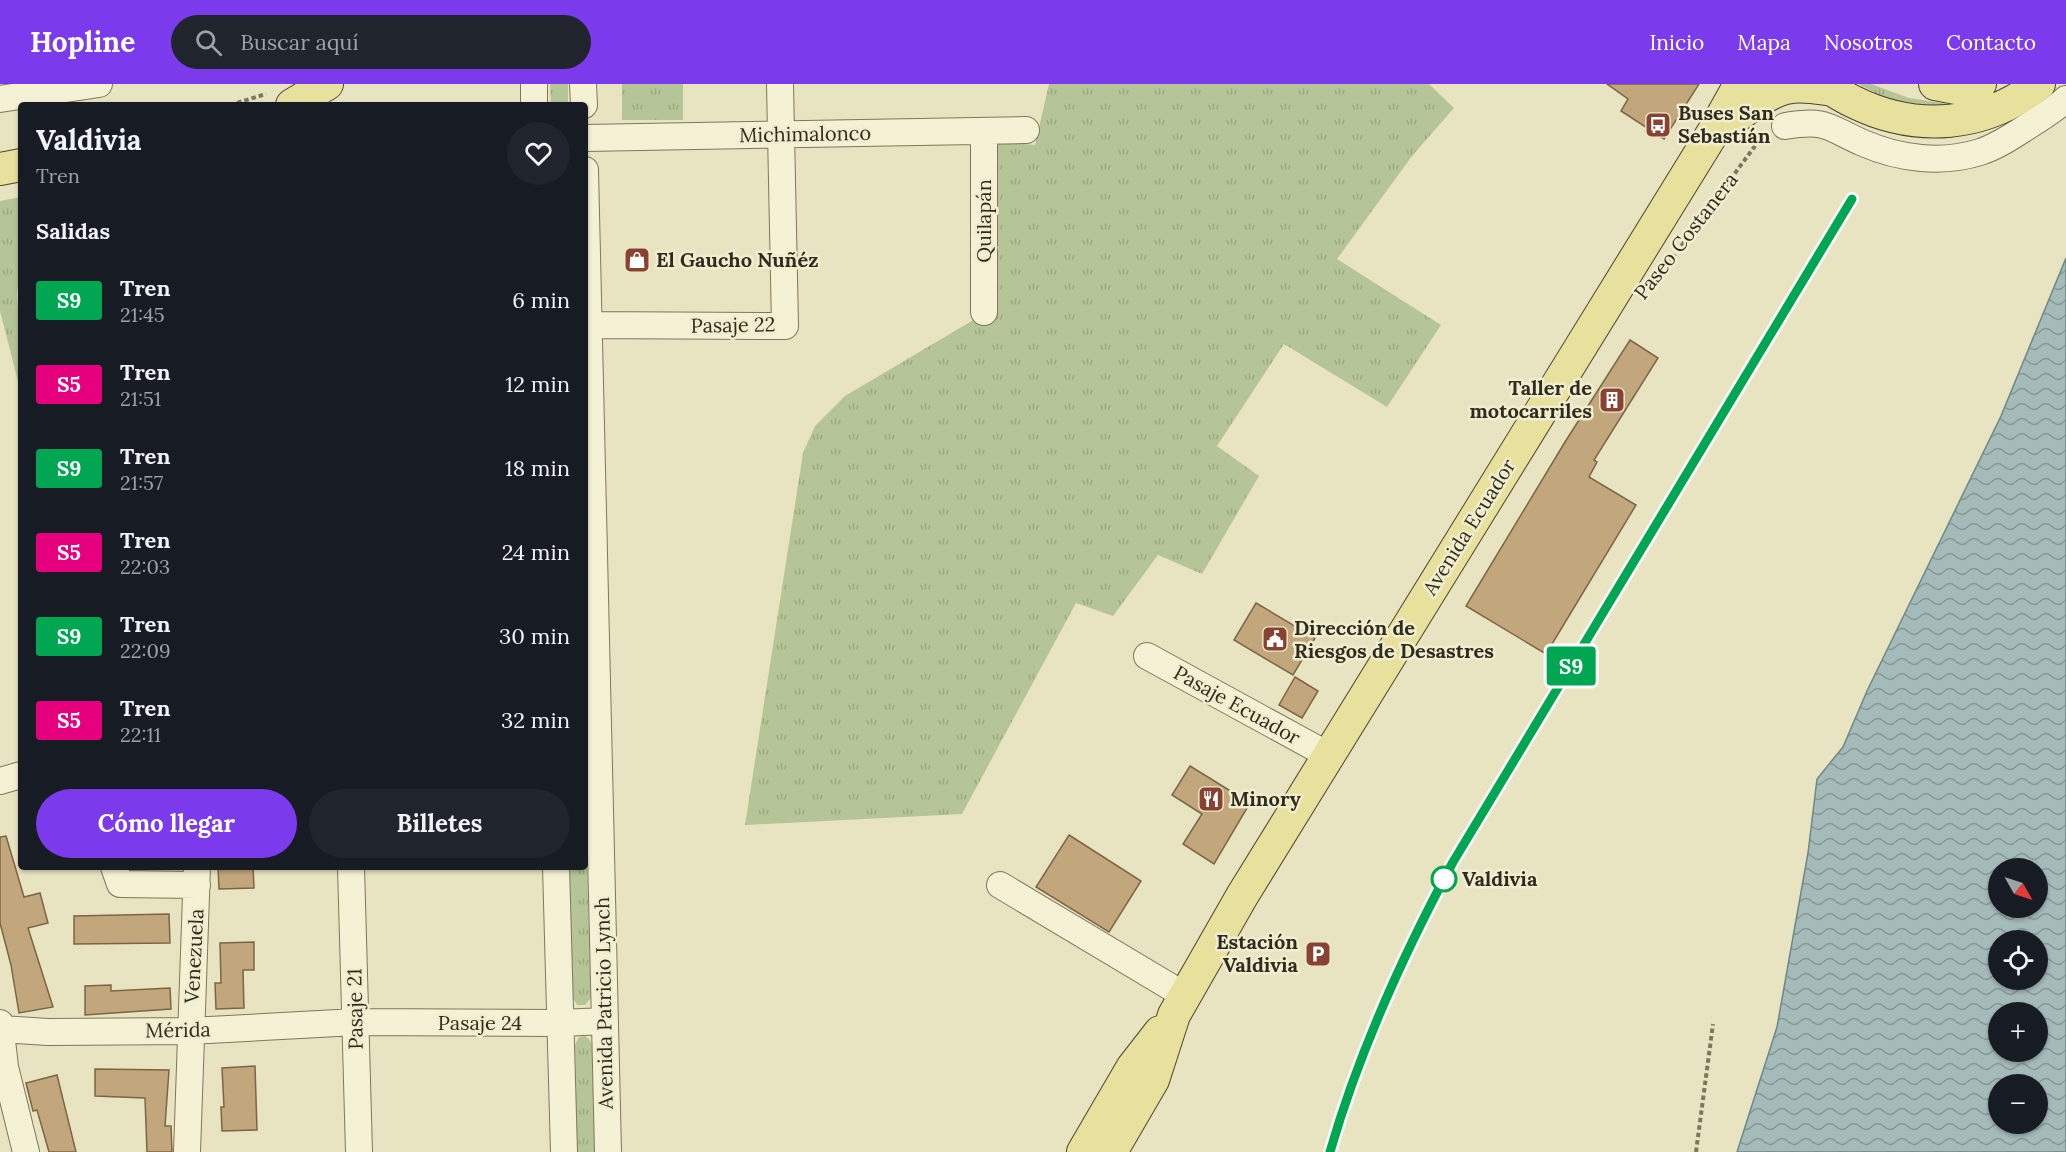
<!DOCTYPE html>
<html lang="es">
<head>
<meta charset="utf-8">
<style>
	body { margin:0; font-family:Lora,serif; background:#20242c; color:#f1f3f6; height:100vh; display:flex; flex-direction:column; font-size:22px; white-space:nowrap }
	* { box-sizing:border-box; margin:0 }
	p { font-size:20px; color:#9ea1a6 }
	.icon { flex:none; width:33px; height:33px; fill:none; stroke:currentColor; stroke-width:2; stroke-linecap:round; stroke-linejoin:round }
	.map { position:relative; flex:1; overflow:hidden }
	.panel { position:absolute; left:18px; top:18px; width:570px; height:768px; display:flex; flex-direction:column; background:#171b24; border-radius:6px; box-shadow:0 2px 4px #0004 }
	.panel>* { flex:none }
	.badge { padding:0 12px; border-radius:4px; font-size:21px; line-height:39px }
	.needle { width:39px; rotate:129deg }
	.tools { position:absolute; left:1988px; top:774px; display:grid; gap:12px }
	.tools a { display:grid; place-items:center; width:60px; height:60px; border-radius:50%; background:#171b24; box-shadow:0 2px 4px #0004; font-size:30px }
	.map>.badge { position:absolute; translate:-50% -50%; box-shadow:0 0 0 3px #fff }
	h2 { padding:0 18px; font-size:22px; line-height:54px }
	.round { display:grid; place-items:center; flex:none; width:63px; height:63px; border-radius:32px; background:#20242c }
	.head { display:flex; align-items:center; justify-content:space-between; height:102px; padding:0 18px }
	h1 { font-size:28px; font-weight:700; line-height:45px }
	.button { display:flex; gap:12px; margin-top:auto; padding:12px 18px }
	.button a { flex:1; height:69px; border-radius:36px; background:#7c3aed; color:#fff; font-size:24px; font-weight:700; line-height:69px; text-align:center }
	.button a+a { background:#20242c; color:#f1f3f6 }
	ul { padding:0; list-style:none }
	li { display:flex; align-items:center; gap:18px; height:84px; padding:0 18px }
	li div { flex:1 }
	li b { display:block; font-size:22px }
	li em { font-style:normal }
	li .badge { min-width:66px; font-weight:700; text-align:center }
	header { display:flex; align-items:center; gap:36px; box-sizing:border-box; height:84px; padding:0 30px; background:#7c3aed; color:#fff }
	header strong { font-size:28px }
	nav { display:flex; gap:33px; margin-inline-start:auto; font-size:21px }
	.search { width:420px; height:54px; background:#20242c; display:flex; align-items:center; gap:15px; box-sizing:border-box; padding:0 21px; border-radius:33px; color:#9ea1a6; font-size:22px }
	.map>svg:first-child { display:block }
	.grass { fill:url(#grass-tufts) }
	.water { fill:url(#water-waves); stroke:#6c8887; stroke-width:1.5; fill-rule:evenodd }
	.building { fill:#c2a77c; stroke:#7c6544; stroke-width:1.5 }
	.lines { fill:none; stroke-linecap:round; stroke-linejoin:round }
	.minor-casing { stroke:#80765b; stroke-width:28 }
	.major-casing { stroke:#4e442f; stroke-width:34 }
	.path { stroke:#80765b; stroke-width:4; stroke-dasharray:4.5 3; stroke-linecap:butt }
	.minor { stroke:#f4f1d4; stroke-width:26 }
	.major { stroke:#e8e09d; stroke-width:32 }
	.rail { stroke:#312b1e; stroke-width:4.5; stroke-dasharray:10 10; stroke-linecap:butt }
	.line-casing { stroke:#fff; stroke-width:14 }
	.line { stroke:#00a651; stroke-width:9 }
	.stop-dot { fill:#fff; stroke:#00a651; stroke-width:3 }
	.labels { text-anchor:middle; stroke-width:5; stroke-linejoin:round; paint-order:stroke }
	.poi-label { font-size:20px; font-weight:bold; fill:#312b1e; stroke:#f1eed0; text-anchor:start }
	.street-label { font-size:20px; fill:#312b1e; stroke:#f1eed0 }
	.stop-label { font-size:20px; font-weight:bold; fill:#312b1e; stroke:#f1eed0; text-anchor:start }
</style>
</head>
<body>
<header>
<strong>Hopline</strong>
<div class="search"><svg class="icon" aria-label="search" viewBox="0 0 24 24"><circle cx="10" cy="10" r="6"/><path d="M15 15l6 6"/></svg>Buscar aquí</div>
<nav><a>Inicio</a><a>Mapa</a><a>Nosotros</a><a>Contacto</a></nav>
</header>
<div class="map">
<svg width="2066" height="1068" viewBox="0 0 2066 1068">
	<defs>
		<pattern id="grass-tufts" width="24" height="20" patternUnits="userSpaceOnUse" patternTransform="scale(1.5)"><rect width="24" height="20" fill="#b6c597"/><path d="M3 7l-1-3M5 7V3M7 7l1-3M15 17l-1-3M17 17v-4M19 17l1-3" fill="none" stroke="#9da982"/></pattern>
		<pattern id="water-waves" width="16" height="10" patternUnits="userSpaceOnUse" patternTransform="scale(1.5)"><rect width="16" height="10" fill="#a4bbb9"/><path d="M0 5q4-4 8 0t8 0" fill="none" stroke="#869896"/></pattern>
	</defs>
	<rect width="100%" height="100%" fill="#e8e4c2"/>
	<path class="grass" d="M550,0H568V21H551Z
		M622,0H683V36H622Z
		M1049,0H1429L1454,24L1412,72L1337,175L1441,241L1387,323L1284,260L1217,362L1259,392L1202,490L1158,471L1113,532L1076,519L962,730L745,741L803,369L815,342L845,312L992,225L995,57L1035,61Z
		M1858,0H1871L1909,14L1974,24L1908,21L1884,13Z
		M21,113V175L17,210L21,268V309L0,227V117Z
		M585,713L591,914L585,921H577L573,914L569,783H585Z
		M585,952L590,956L592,963L595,1068H577L575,961L579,953Z"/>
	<path class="water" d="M2066,174V1068H1737L1777,943L1808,769L1817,695L1843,663L1867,607L2001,332ZM1998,784H2037V824H1998ZM1998,856H2037V896H1998ZM1998,928H2037V968H1998ZM1998,1000H2037V1040H1998Z"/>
	<path class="building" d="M1607,0H1699L1664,55L1621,27L1628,15Z
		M1630,256L1658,274L1594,376L1597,378L1589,393L1636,421L1546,570L1466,522L1565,358Z
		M1256,519L1315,554L1293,591L1234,556Z
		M1295,593L1318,607L1302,634L1279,621Z
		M1190,682L1250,719L1214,780L1183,760L1202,730L1172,711Z
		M1069,751L1141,797L1109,848L1036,803Z
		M6,752L24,813L40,809L48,839L28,844L53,923L19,929L11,881L0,839V753Z
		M218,783H253L254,804L219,805Z
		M169,830L170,859L74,860V832Z
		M254,858V886H243L244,924L216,925L215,899H221L220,859Z
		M111,901V907L170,904L171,925L85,931V902Z
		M255,982L257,1046L222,1047L221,1023H224L222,984Z
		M95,985L169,986L165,1042H171L172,1068H147L145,1014L95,1012Z
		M57,991L76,1068H49L37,1026L33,1027L26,999Z"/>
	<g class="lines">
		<g class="minor-casing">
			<path id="minor" d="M534,0V21
				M583,0L584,21
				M0,15L99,0
				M1785,42C1827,35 1827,43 1863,59C1900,75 1942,80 1980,68C1996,63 2011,53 2025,44C2039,35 2054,26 2066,15
				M585,54L1026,46
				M585,86L608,1068
				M984,228V47
				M585,241L785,242L780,0
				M1147,572L1328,671
				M0,697L21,691
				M114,783L120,800L197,801
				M351,783L359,1068
				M556,783L564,1068
				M1000,801L1184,911
				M0,939L5,983L26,1068
				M1,945L48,948L190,947L356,938L560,939L605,937
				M187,1068L197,783"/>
		</g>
		<g class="major-casing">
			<path id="major" d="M1822,0C1833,6 1843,13 1854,18C1917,49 1985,43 2039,0
				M1935,0L1956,4L1980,0
				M292,21L327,0
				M1718,46C1737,33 1764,9 1786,4C1801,0 1818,4 1833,6
				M0,85L21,81
				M1083,1068L1132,984L1160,948
				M1111,1068L1153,996L1174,931L1242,812L1712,50L1740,0"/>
		</g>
		<path class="path" d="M230,21L266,10
			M1668,180L1755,62L1764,55
			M1696,1068L1713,940"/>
		<use href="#minor" class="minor"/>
		<use href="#major" class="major"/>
		<path class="rail" d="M1330,1068C1358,967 1403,871 1453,778L1852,115"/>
	</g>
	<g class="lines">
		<g class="line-casing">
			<path id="line" d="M1330,1068C1359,967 1403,871 1453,778L1852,115"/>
		</g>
		<use href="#line" class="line"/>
	</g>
	<defs>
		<g id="bus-square" transform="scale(1.35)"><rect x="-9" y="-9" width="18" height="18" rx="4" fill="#884232" stroke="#f1eed0"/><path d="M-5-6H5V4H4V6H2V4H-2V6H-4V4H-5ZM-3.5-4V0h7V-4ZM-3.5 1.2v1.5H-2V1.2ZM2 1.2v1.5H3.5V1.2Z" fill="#fff"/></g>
		<g id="shop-square" transform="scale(1.35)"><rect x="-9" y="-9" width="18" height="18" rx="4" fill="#884232" stroke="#f1eed0"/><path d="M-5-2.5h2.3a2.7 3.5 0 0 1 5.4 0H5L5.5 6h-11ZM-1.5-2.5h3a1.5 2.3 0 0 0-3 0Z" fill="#fff"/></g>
		<g id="building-square" transform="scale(1.35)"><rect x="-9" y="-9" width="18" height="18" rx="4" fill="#884232" stroke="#f1eed0"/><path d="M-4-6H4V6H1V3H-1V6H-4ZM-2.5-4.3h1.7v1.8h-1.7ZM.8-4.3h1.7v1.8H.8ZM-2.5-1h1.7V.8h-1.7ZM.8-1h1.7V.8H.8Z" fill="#fff"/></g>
		<g id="civic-square" transform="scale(1.35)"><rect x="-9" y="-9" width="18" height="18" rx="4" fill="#884232" stroke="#f1eed0"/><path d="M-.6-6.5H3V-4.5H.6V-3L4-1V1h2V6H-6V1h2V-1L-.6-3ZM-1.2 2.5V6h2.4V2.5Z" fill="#fff"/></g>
		<g id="restaurant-square" transform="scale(1.35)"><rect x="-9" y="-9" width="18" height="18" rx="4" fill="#884232" stroke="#f1eed0"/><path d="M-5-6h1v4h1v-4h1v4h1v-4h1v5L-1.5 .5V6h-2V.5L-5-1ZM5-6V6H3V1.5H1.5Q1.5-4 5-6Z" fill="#fff"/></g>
		<g id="parking-square" transform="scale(1.35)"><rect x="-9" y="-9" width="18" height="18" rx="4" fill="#884232" stroke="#f1eed0"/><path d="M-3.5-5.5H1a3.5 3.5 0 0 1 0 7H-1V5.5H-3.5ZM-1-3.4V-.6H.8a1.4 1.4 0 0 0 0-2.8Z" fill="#fff"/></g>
	</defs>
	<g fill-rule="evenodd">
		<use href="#bus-square" x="1658" y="41"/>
		<use href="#shop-square" x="637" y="176"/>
		<use href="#building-square" x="1612" y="316"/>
		<use href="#civic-square" x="1275" y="555"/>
		<use href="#restaurant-square" x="1211" y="715"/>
		<use href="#parking-square" x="1318" y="870"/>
	</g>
	<circle class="stop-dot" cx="1444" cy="795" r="12"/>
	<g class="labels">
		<g class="poi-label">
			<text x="1678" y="36">Buses San<tspan x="1678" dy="23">Sebastián</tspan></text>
			<text x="656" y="183">El Gaucho Nuñéz</text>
			<text x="1592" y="311" text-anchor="end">Taller de<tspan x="1592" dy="23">motocarriles</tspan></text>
			<text x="1294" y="551">Dirección de<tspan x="1294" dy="23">Riesgos de Desastres</tspan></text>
			<text x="1230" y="722">Minory</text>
			<text x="1298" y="865" text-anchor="end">Estación<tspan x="1298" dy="23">Valdivia</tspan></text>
		</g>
		<g class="street-label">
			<text transform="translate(805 50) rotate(-1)" y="7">Michimalonco</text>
			<text transform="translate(984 137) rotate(-90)" y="7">Quilapán</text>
			<text transform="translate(1686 152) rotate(-52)" y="7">Paseo Costanera</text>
			<text transform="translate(733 241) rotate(-1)" y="7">Pasaje 22</text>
			<text transform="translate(1469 443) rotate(-58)" y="7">Avenida Ecuador</text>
			<text transform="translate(1237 621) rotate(29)" y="7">Pasaje Ecuador</text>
			<text transform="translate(194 872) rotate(-87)" y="7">Venezuela</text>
			<text transform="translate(604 919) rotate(-91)" y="7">Avenida Patricio Lynch</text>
			<text transform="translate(355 925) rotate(-91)" y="7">Pasaje 21</text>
			<text x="480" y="946">Pasaje 24</text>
			<text transform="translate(178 946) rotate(-1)" y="7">Mérida</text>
		</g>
		<g class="stop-label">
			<text x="1462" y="802">Valdivia</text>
		</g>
	</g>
</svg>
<div class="tools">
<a><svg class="needle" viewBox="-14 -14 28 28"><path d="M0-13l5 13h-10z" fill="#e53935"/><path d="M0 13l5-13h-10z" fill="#9ea1a6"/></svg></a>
<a><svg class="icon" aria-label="locate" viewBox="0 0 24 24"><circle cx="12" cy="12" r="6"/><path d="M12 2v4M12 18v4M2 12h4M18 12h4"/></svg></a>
<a>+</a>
<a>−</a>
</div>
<b class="badge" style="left:1571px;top:582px;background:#00a651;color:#fff">S9</b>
<section class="panel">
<div class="head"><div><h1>Valdivia</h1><p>Tren</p></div><a class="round"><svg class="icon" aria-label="heart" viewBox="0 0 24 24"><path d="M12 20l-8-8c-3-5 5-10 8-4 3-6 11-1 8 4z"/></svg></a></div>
<h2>Salidas</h2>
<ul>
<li><span class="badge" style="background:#00a651;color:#fff">S9</span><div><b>Tren</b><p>21:45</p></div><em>6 min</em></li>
<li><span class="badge" style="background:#e6007e;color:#fff">S5</span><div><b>Tren</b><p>21:51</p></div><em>12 min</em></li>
<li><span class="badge" style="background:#00a651;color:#fff">S9</span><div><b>Tren</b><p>21:57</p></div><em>18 min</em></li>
<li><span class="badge" style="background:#e6007e;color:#fff">S5</span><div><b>Tren</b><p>22:03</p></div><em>24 min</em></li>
<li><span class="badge" style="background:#00a651;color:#fff">S9</span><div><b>Tren</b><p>22:09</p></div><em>30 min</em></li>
<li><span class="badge" style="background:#e6007e;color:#fff">S5</span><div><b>Tren</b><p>22:11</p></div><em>32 min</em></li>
</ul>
<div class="button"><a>Cómo llegar</a><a>Billetes</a></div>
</section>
</div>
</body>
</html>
